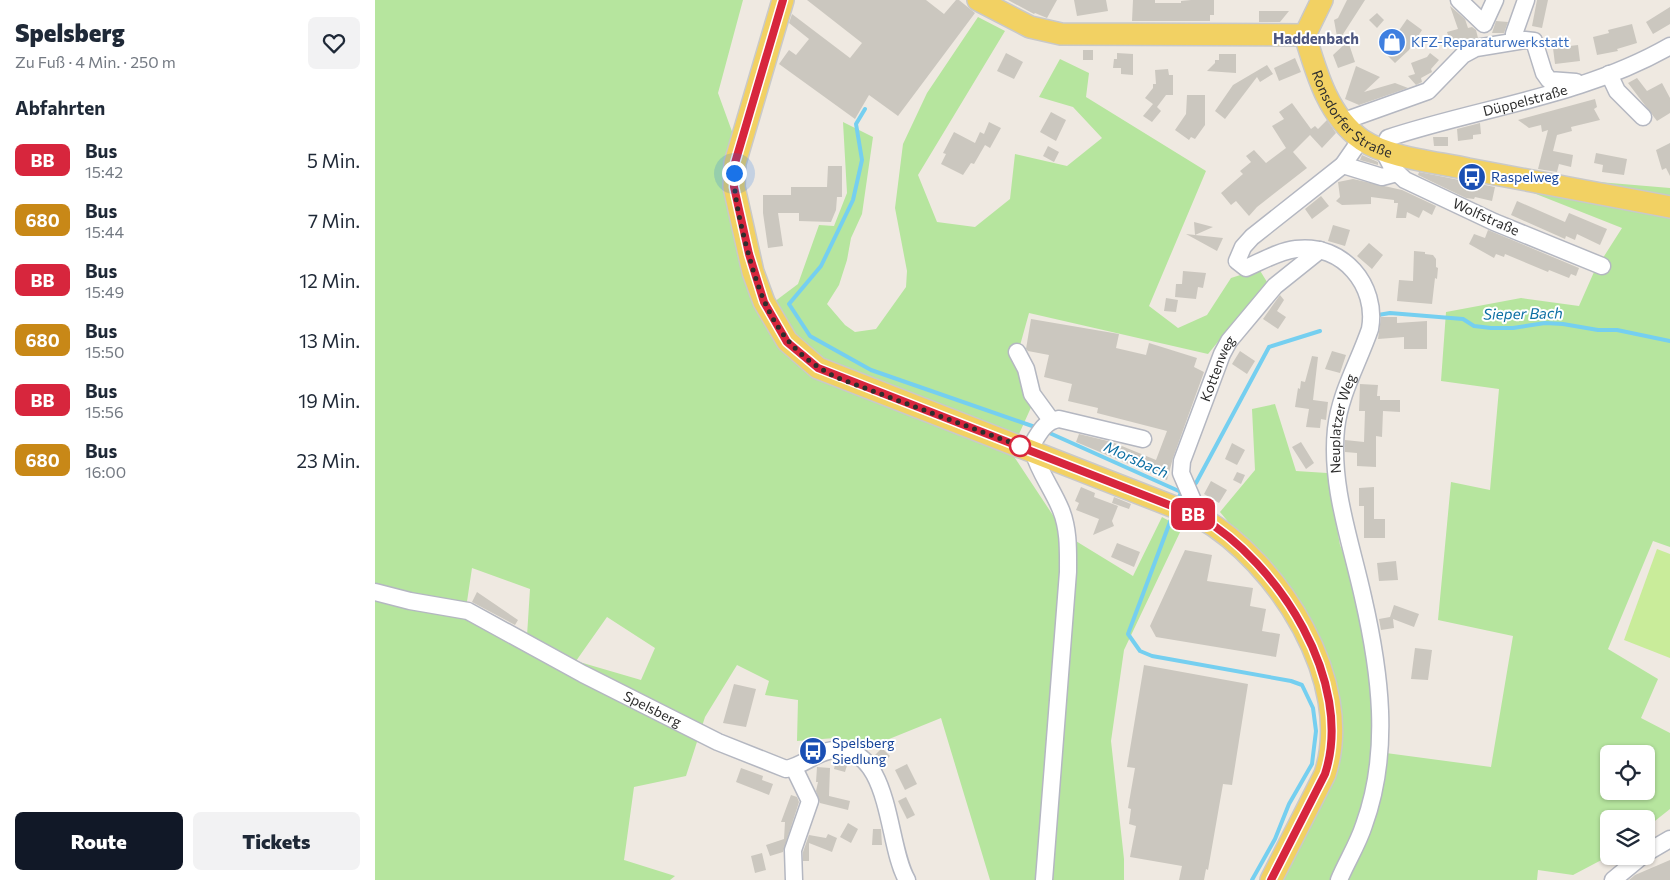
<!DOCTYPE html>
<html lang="de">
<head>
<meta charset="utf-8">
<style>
	body { margin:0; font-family:Commissioner,sans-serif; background:#f2f2f3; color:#1f2937; height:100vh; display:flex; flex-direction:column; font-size:19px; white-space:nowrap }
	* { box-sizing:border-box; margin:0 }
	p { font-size:16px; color:#747a83 }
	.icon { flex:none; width:28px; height:28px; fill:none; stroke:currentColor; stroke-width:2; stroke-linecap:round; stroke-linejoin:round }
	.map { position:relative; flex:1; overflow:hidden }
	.details { display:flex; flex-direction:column; background:#fff; width:375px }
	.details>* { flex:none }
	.badge { padding:0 10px; border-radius:8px; font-size:18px; line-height:32px }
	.fabs { position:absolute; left:1225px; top:745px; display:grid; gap:10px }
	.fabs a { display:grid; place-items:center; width:55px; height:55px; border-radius:8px; background:#fff; box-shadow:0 1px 4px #0004; font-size:25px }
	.you { position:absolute; width:25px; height:25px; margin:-12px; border:4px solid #fff; border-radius:50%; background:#1a73e8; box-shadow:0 0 0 8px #1a73e833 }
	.map>.badge { position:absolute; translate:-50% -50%; box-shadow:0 0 0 2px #fff }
	h2 { padding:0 15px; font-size:19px; line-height:45px }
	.round { display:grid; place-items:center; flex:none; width:52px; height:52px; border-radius:8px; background:#f2f2f3 }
	.summary { display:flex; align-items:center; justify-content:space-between; height:85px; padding:0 15px }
	h1 { font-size:24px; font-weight:800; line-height:38px }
	.action { display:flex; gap:10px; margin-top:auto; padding:10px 15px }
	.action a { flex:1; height:58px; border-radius:8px; background:#111827; color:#fff; font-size:20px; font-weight:800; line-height:58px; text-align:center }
	.action a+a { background:#f2f2f3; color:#1f2937 }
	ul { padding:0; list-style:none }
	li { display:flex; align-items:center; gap:15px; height:60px; padding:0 15px }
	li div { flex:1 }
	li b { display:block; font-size:19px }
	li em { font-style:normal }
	li .badge { min-width:55px; font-weight:700; text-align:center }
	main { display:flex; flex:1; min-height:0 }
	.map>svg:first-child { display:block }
	.green { fill:#b6e59e; fill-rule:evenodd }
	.pitch { fill:#c9ec9a }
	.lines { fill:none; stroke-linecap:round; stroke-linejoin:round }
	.stream { stroke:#75cff0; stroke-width:4 }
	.building { fill:#cbc7bf }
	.minor-casing { stroke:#b4b7c1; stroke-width:19 }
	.major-casing { stroke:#c9c9c9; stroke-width:24 }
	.minor { stroke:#fff; stroke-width:16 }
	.major { stroke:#f2d163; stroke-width:21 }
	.line-casing { stroke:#fff; stroke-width:11 }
	.line { stroke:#d7263d; stroke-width:8 }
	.walk { stroke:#2e2e2e; stroke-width:5; stroke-dasharray:0 9 }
	.stop-dot { fill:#fff; stroke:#d7263d; stroke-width:2.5 }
	.labels { text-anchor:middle; stroke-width:4; stroke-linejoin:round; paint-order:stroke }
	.shop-label { font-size:14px; fill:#366cbe; stroke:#fff; text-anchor:start }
	.street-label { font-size:14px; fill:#2e2e2e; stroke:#fff }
	.transit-label { font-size:14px; fill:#164399; stroke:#fff; text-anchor:start }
	.neighbourhood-label { font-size:15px; font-weight:bold; fill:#4d5680; stroke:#fff }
	.water-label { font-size:15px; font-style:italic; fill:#0d6fa3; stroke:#fff }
</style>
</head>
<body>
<main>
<section class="details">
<div class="summary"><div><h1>Spelsberg</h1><p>Zu Fuß · 4 Min. · 250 m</p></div><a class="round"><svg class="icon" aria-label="heart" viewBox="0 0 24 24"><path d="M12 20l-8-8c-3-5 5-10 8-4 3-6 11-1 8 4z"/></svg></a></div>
<h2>Abfahrten</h2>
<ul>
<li><span class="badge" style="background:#d7263d;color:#fff">BB</span><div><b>Bus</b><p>15:42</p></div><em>5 Min.</em></li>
<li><span class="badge" style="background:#c88817;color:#fff">680</span><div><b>Bus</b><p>15:44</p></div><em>7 Min.</em></li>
<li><span class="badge" style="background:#d7263d;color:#fff">BB</span><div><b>Bus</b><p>15:49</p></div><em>12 Min.</em></li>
<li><span class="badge" style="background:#c88817;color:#fff">680</span><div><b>Bus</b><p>15:50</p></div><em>13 Min.</em></li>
<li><span class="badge" style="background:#d7263d;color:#fff">BB</span><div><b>Bus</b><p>15:56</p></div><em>19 Min.</em></li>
<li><span class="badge" style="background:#c88817;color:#fff">680</span><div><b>Bus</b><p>16:00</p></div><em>23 Min.</em></li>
</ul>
<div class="action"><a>Route</a><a>Tickets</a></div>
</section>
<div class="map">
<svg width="1295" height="880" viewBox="0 0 1295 880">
	<rect width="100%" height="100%" fill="#efe9e1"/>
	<path class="green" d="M0,0H368L343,93L359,137L349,194L383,314L423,284L444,225L459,226L472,193L468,122L498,137L487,214L476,238L472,260L464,285L452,304L470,325L480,332L501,329L531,287L532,271L520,208L528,144L552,93L603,17L630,31L543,175L562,222L600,227L635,199L640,154L692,166L727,138L698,107L664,97L685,59L714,73L711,97L831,171L774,306L803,328L832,315L856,278L884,269L892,282L833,354L654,313L641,360L658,403L636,452L691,535L758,576L787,517L807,528L749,650L736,741L749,859V880H615L566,718L487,750L460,738L422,741L423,700L390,695L394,681L362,665L330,717L311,776L259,787L249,860L300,876L295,880H0ZM97,568L155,589L152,636L90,615ZM232,617L280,648L266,680L201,661Z
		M1200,180L1295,188V547L1278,541L1233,649L1283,679L1266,718L1295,733V809L1271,828V819H1234V856L1198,875L1163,870L1162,880H903L960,770L922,604L845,512L880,470L877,409L900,404L921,471L952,473L965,545L985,595L1004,696L996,751L1116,767L1138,636L1063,620L1076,482L1115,490L1124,389L1066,381L1071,312L1146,298L1204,306L1219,272L1247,228L1143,187ZM1234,754H1271V791H1234Z"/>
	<path class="pitch" d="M1282,549L1295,554V658L1249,640Z"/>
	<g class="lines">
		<path class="stream" d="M490,109L481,124L487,160L478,200L446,266L414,304L435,336L496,370L663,428
			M1003,315L1015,313L1088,319L1099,326L1116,328H1138L1170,323L1188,324L1223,330H1242L1295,341
			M670,431L806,492L803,500
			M817,486L821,483L894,347L945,331
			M798,514L753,634L765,651L777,656L916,681L927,685L938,708L941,731L937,764L914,804L900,839L877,880"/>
	</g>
	<path class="building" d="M432,0H551L569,14L581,0H584L600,13L523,116L494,95L480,119L404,64L414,50L421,55L434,39L414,23L417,14L475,58L487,43Z
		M633,0H682L672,18L660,13L659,14Z
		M699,0H731L733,11L702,16Z
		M758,0H780V3H806V1L816,0H839V15H835V21H757Z
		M972,0H990L963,42L959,20L963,18Z
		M1162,0H1173L1167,28L1157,26Z
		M1075,6L1090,19L1093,28L1097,27L1101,30L1103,38L1077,47L1072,32L1083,29Z
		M1295,7V24L1278,34L1271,22Z
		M884,11H914L905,22H884Z
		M1002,13L1009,20L1002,28L994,20Z
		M1032,19L1047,30L1034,50L1020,63L1009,52Z
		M1121,21L1133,22L1129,33H1117Z
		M1257,24L1262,43L1242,49L1243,51L1222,55L1218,37L1234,33L1233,30Z
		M973,41L980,62L963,68L958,55Z
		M1203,45L1205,61L1180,64L1178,48Z
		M708,50H718V60H708Z
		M631,53L648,62L639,79L622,71Z
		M742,53L758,54V75L746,74V68H738L739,59H742Z
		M1055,53L1064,60L1056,69L1057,72L1046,78L1047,82L1041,85L1033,76L1040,74L1036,63L1052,57Z
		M844,54H861V73L832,71L840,63V60H844Z
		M920,58L926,72L904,81L899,68Z
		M892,65L898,74L885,82L882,77L850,119L840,111L858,85Z
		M981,66L1005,77L989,92L1020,83L1033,88L984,105L970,99Z
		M793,69L794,75H798V95H791L782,107L786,111L777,122L768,116L778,104L770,98L778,88V84H781L780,70Z
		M1262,78L1272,91L1287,83L1295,98V113L1282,121L1253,83Z
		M812,95H830V125L820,139L816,137L814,140L800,130L811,114Z
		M1220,99L1222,107L1219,109L1225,120L1196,127L1197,131L1182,135L1178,151L1198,155L1196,167L1184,164L1182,172L1163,169L1173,130L1167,132L1166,125L1154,128L1143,120Z
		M917,103L936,129L940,126L943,129L952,120L961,133L947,148L935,135L918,152L932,168L882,207L874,216L861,201L856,205L846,193L868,174L865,171L876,162L871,156L879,150L891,163L911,148L897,126L909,119L904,112Z
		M676,112L691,120L681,141L665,132Z
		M614,122L626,128L615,148L610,145L599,164L596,163L588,175L566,164L571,154L568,153L579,132L600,143L605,132L609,134Z
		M1105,123L1106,134L1098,135V139L1083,141L1082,129Z
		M1058,137H1073V146H1059Z
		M1295,143V176L1291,168L1287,170L1281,150Z
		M673,146L684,152L679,162L668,156Z
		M1221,153L1252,159L1249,175L1227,172L1228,165L1219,163Z
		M987,155L1003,162V165L985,160Z
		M453,166H467V197H462L461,210L456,222L424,221V213H403L408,246L393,248L388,213V195H416V187H452Z
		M1044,172L1120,187L1117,201L1100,197L1099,199L1091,198L1043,175Z
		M978,179L1027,190L1061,206L1057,215L1048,210L1044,218L1032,212L1031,218H1021L1023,203H1019V200L996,197V204L967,205L961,201L965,197L963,182Z
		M946,196L954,206L937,219L930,209Z
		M1142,201L1190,222L1194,213L1232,229L1225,245L1202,234L1200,240L1191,236L1190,239L1136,215Z
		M819,222L838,227L820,235L848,238L842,251L811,234L820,235Z
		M958,225L975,230L970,246L953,241Z
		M1113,230L1204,268L1201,276L1196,274L1194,278L1174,270L1173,272L1130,254L1129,257L1121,254L1119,258L1094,244L1099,234L1110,238Z
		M994,243L1008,255L997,269L982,256Z
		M1039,251L1050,252V254L1058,255L1061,259V267L1063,268L1062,279L1060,278L1057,304L1022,301L1024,280L1038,281Z
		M808,271L831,273L828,288L823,287L821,299L800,297L801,284H807Z
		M905,295L909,300L902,311L911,317L903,329L888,319Z
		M791,298L803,300L801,312L789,311Z
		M1006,317H1022V323L1052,321V349H1029V337L1003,339Z
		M656,319L744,334L741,348L771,355L774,343L822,358L819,367L829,372L798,458L792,480L701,442L704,434L737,442L781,460L792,431L722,413L723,408L693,401L697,384L669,377L674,355L653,351L651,349Z
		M865,351L880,361L872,374L857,364Z
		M957,351L971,355L965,373L950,369Z
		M937,356L943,357L938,400L953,402L951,420L946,419L945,428L931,427L934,409L920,407L923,388L925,389L926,381L930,382Z
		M985,384L1003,385L1002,396H1005V400H1025V412L1008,411L1007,437L1001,436V467L982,466V453L970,452V440L989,442L990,411H984Z
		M926,442L939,463L931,469L917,447Z
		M857,443L870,450L862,465L850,459Z
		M862,472L870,475L866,484L858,480Z
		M836,481L852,490L844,503L829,494Z
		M706,487L720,493L719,497L743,506L737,521L739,526L718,535L724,519L701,510L704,503L700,501Z
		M999,487V519H1010V538H989V506H984V488Z
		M739,497L756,504L754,509L737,503Z
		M742,543L765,552L759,567L736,557Z
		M810,550L837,555L832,581L878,588L875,606L891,609L887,631L905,634L901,657L781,637L775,626Z
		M1021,561L1023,580L1004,581L1002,563Z
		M102,592L143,620L140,625L97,602Z
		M1019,605L1044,614L1039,627L1018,619L1019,628L1006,630L1004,619L1015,617Z
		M1040,648L1057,650L1053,680L1036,679Z
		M769,665L873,684L857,785L848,784L833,870L831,869L829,880H804L807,866L755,857L761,826L754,824L756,809L753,808L760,768L752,767Z
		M359,684L381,689L371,727L348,723Z
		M507,748L515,756L507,764L499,756Z
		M461,760L473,762L470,772L459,769Z
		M532,764L542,784L530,790L520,770Z
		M442,767L455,768L454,796L475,801L473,810L445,803L441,791L443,782H441Z
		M366,768L388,776L387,780L398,784L394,795L361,782Z
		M416,795L422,797L424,802L408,852L395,856L391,845L409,839L410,822H406Z
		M531,797L540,815L532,819L523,801Z
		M473,823L483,829L476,843L465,837Z
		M498,829H506L507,845H497Z
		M453,834L462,838L457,852L434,843V861H428V852L434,835L451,838Z
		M387,853L391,870L380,873L376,856Z
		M1295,860V880H1254L1260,875Z"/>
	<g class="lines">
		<g class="minor-casing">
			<g id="minor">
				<path d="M1084,0L1109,24L1120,0"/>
				<path d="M1140,41L1139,34L1151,0"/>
				<path d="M1234,74L1242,91L1268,117"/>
				<path d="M969,121L1053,91L1088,55L1101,48L1150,40L1159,41L1169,73L1174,80L1201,82"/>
				<path d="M968,165L1007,177L1022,173"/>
				<path id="s1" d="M1227,266L1119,222L1030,180L1018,169L1008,150L1013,138C1107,107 1208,96 1295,46"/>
				<path d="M642,352L651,369L657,394L676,420"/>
				<path d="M654,450C662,437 668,421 684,419L768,439"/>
				<path d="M658,451C664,472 678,490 686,510C694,530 693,551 693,572L669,880"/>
				<path id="s2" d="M825,517L806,473L807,461L847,354L854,341L900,286L945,250"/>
				<path id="s3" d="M0,592L35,601L93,611L208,674L343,742L411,769C428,766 441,752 458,750C517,744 511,845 532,880"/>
				<path d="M419,768L435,801L418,850L419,880"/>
				<path d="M1271,853L1295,839"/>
				<path id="s4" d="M964,880C972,861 983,844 989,825C1016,751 1005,671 988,597C976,542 955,486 961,429C965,393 983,364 995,329C1003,286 968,243 921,249C904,251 887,261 871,268L862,261L868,247L877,237L968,165L986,139"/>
				<path d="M1238,880L1267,856"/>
			</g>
		</g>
		<g class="major-casing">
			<g id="major">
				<path d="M408,0L360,163L359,187L378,272L389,302L412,341L443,368L825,517C903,562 980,682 950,774L896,880"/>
				<path d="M603,0L655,27L686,34L930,35"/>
				<path id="s5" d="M930,35C941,72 953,116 987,140C1014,158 1061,162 1093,169C1160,182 1228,194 1295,207"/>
				<path d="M930,35L947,0"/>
			</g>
		</g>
		<use href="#minor" class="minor"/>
		<use href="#major" class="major"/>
	</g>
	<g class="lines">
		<g class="line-casing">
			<path id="line" d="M408,0L360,163L359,187L374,254L389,302L412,342L443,368L825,517C903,562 980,682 950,774L896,880"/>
		</g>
		<use href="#line" class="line"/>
		<path class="walk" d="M359,173C359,197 365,221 371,245C387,305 404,350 463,378L645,446"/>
	</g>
	<defs>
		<g id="shop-disc" transform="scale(1.4375)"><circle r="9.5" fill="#3f7fe0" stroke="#fff"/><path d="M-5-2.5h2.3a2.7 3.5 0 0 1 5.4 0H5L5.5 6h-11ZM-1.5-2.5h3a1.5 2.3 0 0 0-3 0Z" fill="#fff"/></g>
		<g id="bus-disc" transform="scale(1.4375)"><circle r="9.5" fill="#1a4fb4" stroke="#fff"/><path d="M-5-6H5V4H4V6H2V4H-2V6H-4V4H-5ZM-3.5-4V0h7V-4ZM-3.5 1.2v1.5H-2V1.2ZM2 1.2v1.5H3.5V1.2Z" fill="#fff"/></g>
	</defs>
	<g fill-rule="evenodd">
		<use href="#shop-disc" x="1017" y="42"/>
		<use href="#bus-disc" x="1097" y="177"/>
		<use href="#bus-disc" x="438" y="751"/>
	</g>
	<circle class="stop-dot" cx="645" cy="446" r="10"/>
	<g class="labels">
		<g class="shop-label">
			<text x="1036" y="47">KFZ-Reparaturwerkstatt</text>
		</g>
		<g class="street-label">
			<text dy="5" stroke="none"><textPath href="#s1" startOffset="408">Düppelstraße</textPath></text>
			<text dy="5" stroke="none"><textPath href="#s5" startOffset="96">Ronsdorfer Straße</textPath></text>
			<text transform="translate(1111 217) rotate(24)" y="5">Wolfstraße</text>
			<text dy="5" stroke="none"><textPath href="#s2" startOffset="159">Kottenweg</textPath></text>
			<text dy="5" stroke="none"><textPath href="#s4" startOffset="469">Neuplatzer Weg</textPath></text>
			<text dy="5" stroke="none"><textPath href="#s3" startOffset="304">Spelsberg</textPath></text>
		</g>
		<g class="transit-label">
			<text x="1116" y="182">Raspelweg</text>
			<text x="457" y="748">Spelsberg<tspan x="457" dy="16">Siedlung</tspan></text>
		</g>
		<g class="neighbourhood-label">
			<text x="941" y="44">Haddenbach</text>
		</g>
		<g class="water-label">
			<text transform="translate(1148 314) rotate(-1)" y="5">Sieper Bach</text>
			<text transform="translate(761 460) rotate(24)" y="5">Morsbach</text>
		</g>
	</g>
</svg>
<div class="fabs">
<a><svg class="icon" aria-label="locate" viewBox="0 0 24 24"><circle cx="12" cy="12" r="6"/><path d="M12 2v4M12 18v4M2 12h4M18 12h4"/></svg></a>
<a><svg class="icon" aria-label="layers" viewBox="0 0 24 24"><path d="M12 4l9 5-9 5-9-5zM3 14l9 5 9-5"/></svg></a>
</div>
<div class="you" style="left:359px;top:173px"></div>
<b class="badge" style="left:818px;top:514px;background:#d7263d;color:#fff">BB</b>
</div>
</main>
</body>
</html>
